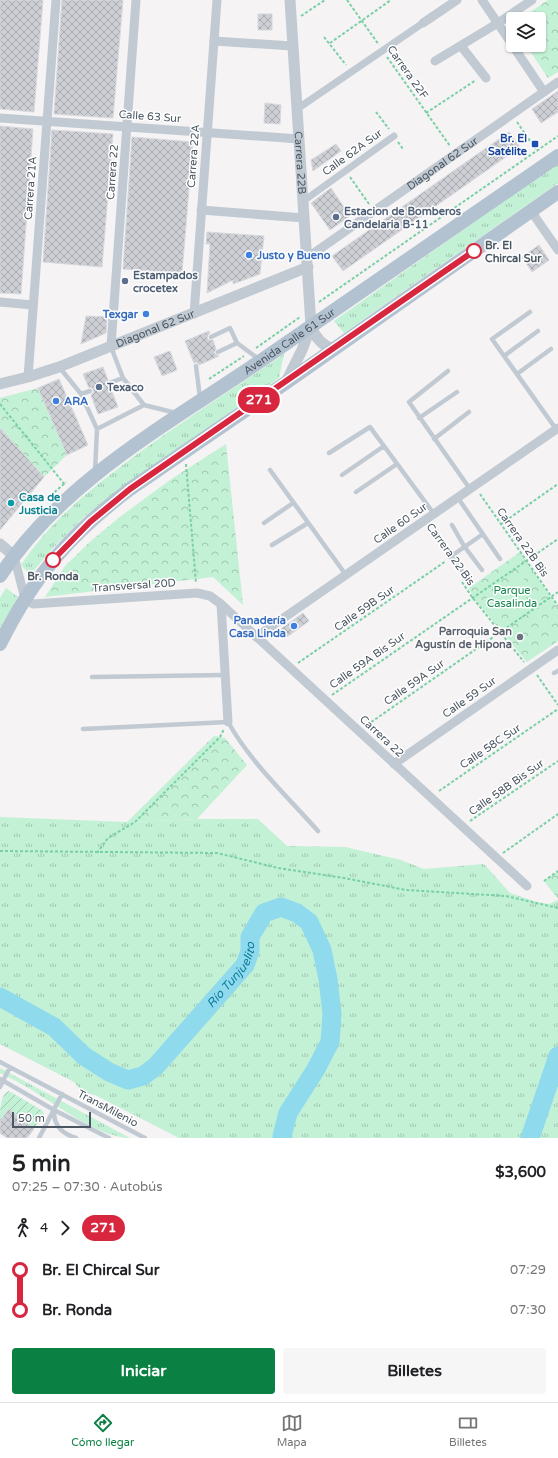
<!DOCTYPE html>
<html lang="es">
<head>
<meta charset="utf-8">
<style>
	body { margin:0; font-family:"Varela Round",sans-serif; background:#f6f6f6; color:#202124; height:100vh; display:flex; flex-direction:column; font-size:15px; white-space:nowrap }
	* { box-sizing:border-box; margin:0 }
	p { font-size:13px; color:#757577 }
	.icon { flex:none; width:22px; height:22px; fill:none; stroke:currentColor; stroke-width:2; stroke-linecap:round; stroke-linejoin:round }
	.map { position:relative; height:1138px; overflow:hidden }
	.panel { display:flex; flex-direction:column; background:#fff; flex:1 }
	.panel>* { flex:none }
	.badge { padding:0 8px; border-radius:13px; font-size:14px; line-height:26px }
	.tools { position:absolute; left:506px; top:12px; display:grid; gap:8px }
	.tools a { display:grid; place-items:center; width:40px; height:40px; border-radius:4px; background:#fff; box-shadow:0 1px 3px #0004; font-size:20px }
	.scale { position:absolute; left:12px; bottom:10px; width:79px; box-sizing:border-box; padding-left:4px; border:2px solid #4a5661; border-top:0; font-size:11px; line-height:14px; white-space:nowrap; color:#4a5661; -webkit-text-stroke:3px #fff; paint-order:stroke }
	.map>.badge { position:absolute; translate:-50% -50%; box-shadow:0 0 0 2px #fff }
	.legs { display:flex; align-items:center; gap:6px; height:44px; padding:0 12px; font-size:13px }
	.legs p { margin-inline-start:auto }
	.summary { display:flex; align-items:center; justify-content:space-between; height:68px; padding:0 12px }
	h1 { font-size:22px; font-weight:700; line-height:30px }
	.action { display:flex; gap:8px; margin-top:auto; padding:8px 12px }
	.action a { flex:1; height:46px; border-radius:4px; background:#0b8043; color:#fff; font-size:16px; font-weight:700; line-height:46px; text-align:center }
	.action a+a { background:#f6f6f6; color:#202124 }
	ul { padding:0 12px; list-style:none }
	li { display:flex; align-items:center; gap:14px; height:40px; font-size:15px }
	li i { display:grid; place-items:center; width:6px; height:100%; margin:0 5px; background:currentColor }
	li i::after { content:''; width:10px; height:10px; margin:-5px; border:3px solid; border-radius:50%; background:#fff }
	li p { margin-inline-start:auto }
	li:first-child i { background:linear-gradient(#0000 50%,currentColor 0) }
	li:last-child i { background:linear-gradient(currentColor 50%,#0000 0) }
	.tabs { display:flex; justify-content:space-around; align-items:center; height:56px; border-top:1px solid #e0e0e0; background:#fff; font-size:11px; color:#757577 }
	.tabs a { display:grid; justify-items:center; gap:2px }
	.tabs .selected { color:#0b8043 }
	.map>svg:first-child { display:block }
	.grass { fill:url(#grass-tufts) }
	.park { fill:url(#park-crowns) }
	.garden { fill:url(#garden-furrows) }
	.pitch { fill:#c3f1d5 }
	.lines { fill:none; stroke-linecap:round; stroke-linejoin:round }
	.river { stroke:#90daee; stroke-width:19 }
	.building { fill:url(#building-cross-hatch); stroke:#d7d9de }
	.path { stroke:#7ad0a6; stroke-width:2; stroke-dasharray:3 2; stroke-linecap:butt }
	.service { stroke:#c1cad2; stroke-width:4.5 }
	.pedestrian { stroke:#c1cad2; stroke-width:7 }
	.minor { stroke:#c1cad2; stroke-width:9 }
	.tertiary { stroke:#c1cad2; stroke-width:11 }
	.primary { stroke:#b3c2d1; stroke-width:14 }
	.line-1-casing { stroke:#fff; stroke-width:9 }
	.line-1 { stroke:#d7263d; stroke-width:6 }
	.transit-dot { fill:#1a4fb4; stroke:#fff; stroke-width:1.5 }
	.service-dot { fill:#5c6f8a; stroke:#fff; stroke-width:1.5 }
	.stop-1-dot { fill:#fff; stroke:#d7263d; stroke-width:2 }
	.shop-dot { fill:#3f7fe0; stroke:#fff; stroke-width:1.5 }
	.culture-dot { fill:#0f9aa8; stroke:#fff; stroke-width:1.5 }
	.worship-dot { fill:#6b7280; stroke:#fff; stroke-width:1.5 }
	.labels { text-anchor:middle; stroke-width:3; stroke-linejoin:round; paint-order:stroke }
	.street-label { font-size:11px; fill:#4a5661; stroke:#fff }
	.transit-label { font-size:11px; font-weight:bold; fill:#164399; stroke:#fff; text-anchor:end }
	.service-label { font-size:11px; font-weight:bold; fill:#4e5e75; stroke:#fff; text-anchor:start }
	.stop-label { font-size:11px; font-weight:bold; fill:#4a5661; stroke:#fff; text-anchor:start }
	.shop-label { font-size:11px; font-weight:bold; fill:#366cbe; stroke:#fff; text-anchor:start }
	.culture-label { font-size:11px; font-weight:bold; fill:#0d838f; stroke:#fff; text-anchor:start }
	.park-label { font-size:11px; fill:#17864f; stroke:#fff }
	.worship-label { font-size:11px; font-weight:bold; fill:#5b616d; stroke:#fff; text-anchor:end }
	.water-label { font-size:12px; font-style:italic; fill:#0c7c9b; stroke:#fff }
</style>
</head>
<body>
<div class="map">
<svg width="558" height="1138" viewBox="0 0 558 1138">
	<defs>
		<pattern id="grass-tufts" width="24" height="20" patternUnits="userSpaceOnUse"><rect width="24" height="20" fill="#c3f1d5"/><path d="M3 7l-1-3M5 7V3M7 7l1-3M15 17l-1-3M17 17v-4M19 17l1-3" fill="none" stroke="#a0c6b0"/></pattern>
		<pattern id="park-crowns" width="20" height="18" patternUnits="userSpaceOnUse"><rect width="20" height="18" fill="#c3f1d5"/><path d="M2 6a3 3 0 1 1 6 0M12 15a3 3 0 1 1 6 0" fill="none" stroke="#a0c6b0"/></pattern>
		<pattern id="garden-furrows" width="10" height="10" patternUnits="userSpaceOnUse"><rect width="10" height="10" fill="#c3f1d5"/><path d="M-1 1l2-2M0 10L10 0M9 11l2-2" fill="none" stroke="#a0c6b0"/></pattern>
		<pattern id="building-cross-hatch" width="8" height="8" patternUnits="userSpaceOnUse"><rect width="8" height="8" fill="#cdcfd5"/><path d="M0 0l8 8M0 8l8-8" fill="none" stroke="#a8abb0"/></pattern>
	</defs>
	<rect width="100%" height="100%" fill="#f5f3f3"/>
	<path class="grass" d="M558,163V183L344,333L334,321Z
		M284,354L279,378L110,496L83,518L54,547L30,575L21,565C51,519 97,484 140,452C187,418 236,387 284,354Z
		M6,588L18,597L0,628V598Z
		M0,817L127,822L197,819H258L287,846L345,847L401,860L424,869L484,864L510,893L537,902L549,904L558,900V1138H179L95,1095C85,1093 80,1090 74,1082L0,1044Z
		M0,1068L130,1138C103,1138 64,1110 41,1096C28,1087 14,1080 0,1073Z"/>
	<path class="park" d="M548,0H558V72L548,78L526,45H539V19H520Z
		M38,388L67,455L44,477L0,428V398Z
		M226,444L243,605L213,577L45,597L65,566L92,540L121,516L170,480Z
		M520,552L558,608V641L527,662L473,597L469,588Z
		M214,736L225,738L247,765L197,819L127,822Z
		M558,871V899L544,881Z"/>
	<path class="garden" d="M9,1091L43,1111L44,1115L34,1129L9,1109L0,1121C0,1111 0,1094 9,1091Z"/>
	<path class="pitch" d="M521,575L533,593L499,616L486,598Z"/>
	<g class="lines">
		<g class="river">
			<path id="s1" d="M0,997L54,1027L84,1056L109,1072L128,1080L143,1076L156,1066L245,965L250,951V937L264,913L281,907L297,913L309,922L322,950L328,979L332,1014L330,1042L316,1069L288,1113L282,1136L283,1138"/>
			<path d="M530,1138L558,1056"/>
		</g>
	</g>
	<path class="building" d="M0,0H43L34,112L0,109Z
		M62,0H123L113,118L54,114Z
		M258,14H272V30H258Z
		M558,91V112L541,123L532,109Z
		M265,103L281,105L280,124L264,123Z
		M0,126L33,129L21,294L0,293Z
		M52,130L113,134L102,267L43,262Z
		M509,132L520,147L343,271L332,256Z
		M132,137L193,142L182,273L123,269Z
		M336,144L341,151L313,171L311,160Z
		M331,188L350,216L330,230L311,203Z
		M207,232L264,236L260,274L233,284V280L207,293L210,244H206Z
		M539,245L549,260L532,272L522,257Z
		M86,316L107,317L106,333L81,344Z
		M209,331L210,333L208,335L207,338L209,340H213L216,349L214,353L219,356L199,365L197,362L194,363L185,341Z
		M170,351L177,370L162,376L154,357Z
		M103,367L108,380L105,382L106,385L110,387L118,407L98,414L91,395L94,392L93,389L91,387L89,388L83,374Z
		M59,379L88,445L67,455L38,388Z
		M0,428L44,477L0,530Z
		M303,613L309,621L284,639L278,631Z
		M9,1109L34,1129L27,1138H7L0,1133V1121Z"/>
	<g class="lines">
		<path class="path" d="M347,0L379,45
			M301,16L325,0
			M324,37L346,65
			M330,43L391,0
			M387,57L450,146
			M376,112L389,129
			M426,113L476,80
			M517,122L537,151
			M398,142L403,149
			M350,177L369,204
			M319,302L558,136
			M256,348L300,317
			M209,379L244,356
			M0,404L65,485
			M186,464L196,583
			M480,494L558,606
			M47,499L66,482
			M501,524L558,484
			M462,582L472,597L524,662
			M298,663L446,561
			M537,675L558,705
			M332,695L558,539
			M367,725L558,592
			M439,791L558,709
			M470,821L558,761
			M0,851L217,853L278,868L344,878L406,890L506,896L558,908
			M97,853L108,838L135,822L220,737L224,729
			M503,853L558,814
			M544,881L558,871"/>
		<path class="service" d="M530,312L492,339L556,429
			M211,337L230,328L237,343L218,352
			M237,343L260,360
			M111,347L123,378L144,405L176,413
			M504,356L538,331
			M196,366L200,398
			M60,368L81,394L97,429L95,472
			M448,371L409,402L470,489
			M517,374L551,349
			M109,383L123,378
			M81,394L90,391
			M419,418L457,392
			M97,429L144,405
			M434,439L469,412
			M329,453L370,427L434,514
			M270,470L346,575
			M342,475L384,446
			M356,492L397,464
			M458,498L500,559
			M264,523L293,503
			M452,525L464,546L482,570
			M435,533L465,575
			M272,545L308,523
			M450,557L483,534
			M554,673L558,671
			M92,677L225,675
			M83,729L228,722C251,763 287,796 318,831
			M0,1062L145,1138
			M0,1079L54,1110L109,1138
			M0,1087L10,1067
			M54,1112C54,1126 63,1134 76,1138
			M39,1138L62,1094"/>
		<path class="pedestrian" d="M297,109L423,23
			M303,200L309,197L394,136"/>
		<g class="minor">
			<path d="M482,0L544,92"/>
			<path d="M423,23L457,0"/>
			<path d="M214,41L292,46"/>
			<path d="M461,46L486,78"/>
			<path d="M435,61L498,23L532,0"/>
			<path d="M0,118L299,139"/>
			<path d="M201,210L304,218"/>
			<path d="M531,211L558,250"/>
			<path id="s2" d="M307,258L558,82"/>
			<path d="M0,302L33,305"/>
			<path d="M194,314L217,0"/>
			<path d="M111,346L136,0"/>
			<path d="M28,377L56,0"/>
			<path d="M14,556L25,599L33,604L197,593L210,596L221,604L527,886"/>
			<path d="M221,604L228,722"/>
			<path d="M256,637L558,428"/>
			<path d="M394,764L558,650"/>
		</g>
		<g class="tertiary">
			<path id="s3" d="M290,0L311,326C315,337 321,345 333,349"/>
			<path d="M286,382L302,350L311,326"/>
			<path id="s4" d="M0,384L28,377L59,367L308,267"/>
			<path d="M0,544L14,556"/>
		</g>
		<g class="primary">
			<path id="s5" d="M0,576C63,480 170,423 262,360C361,292 459,224 558,156"/>
			<path d="M0,644C33,577 70,534 130,489L284,384L558,192"/>
		</g>
	</g>
	<g class="lines">
		<g class="line-1-casing">
			<path id="line-1" d="M53,560L90,522L130,489L474,251"/>
		</g>
		<use href="#line-1" class="line-1"/>
	</g>
	<rect class="transit-dot" x="531" y="140" width="8" height="8" rx="2"/>
	<g class="service-dot">
		<circle cx="336" cy="217" r="4"/>
		<circle cx="125" cy="281" r="4"/>
		<circle cx="99" cy="387" r="4"/>
	</g>
	<g class="stop-1-dot">
		<circle cx="474" cy="251" r="7"/>
		<circle cx="53" cy="560" r="7"/>
	</g>
	<g class="shop-dot">
		<circle cx="249" cy="255" r="4"/>
		<circle cx="146" cy="314" r="4"/>
		<circle cx="56" cy="401" r="4"/>
		<circle cx="294" cy="626" r="4"/>
	</g>
	<circle class="culture-dot" cx="11" cy="503" r="4"/>
	<circle class="worship-dot" cx="520" cy="637" r="4"/>
	<g class="labels">
		<g class="street-label">
			<text transform="translate(408 72) rotate(55)" y="4">Carrera 22F</text>
			<text transform="translate(150 116) rotate(4)" y="4">Calle 63 Sur</text>
			<text transform="translate(352 152) rotate(-36)" y="4">Calle 62A Sur</text>
			<text transform="translate(193 156) rotate(-86)" y="4">Carrera 22A</text>
			<text dy="4" stroke="none"><textPath href="#s3" startOffset="163">Carrera 22B</textPath></text>
			<text dy="4" stroke="none"><textPath href="#s2" startOffset="165">Diagonal 62 Sur</textPath></text>
			<text transform="translate(112 172) rotate(-86)" y="4">Carrera 22</text>
			<text transform="translate(30 188) rotate(-86)" y="4">Carrera 21A</text>
			<text dy="4" stroke="none"><textPath href="#s4" startOffset="165">Diagonal 62 Sur</textPath></text>
			<text dy="4" stroke="none"><textPath href="#s5" startOffset="375">Avenida Calle 61 Sur</textPath></text>
			<text transform="translate(400 523) rotate(-35)" y="4">Calle 60 Sur</text>
			<text transform="translate(523 542) rotate(55)" y="4">Carrera 22B Bis</text>
			<text transform="translate(451 554) rotate(54)" y="4">Carrera 22 Bis</text>
			<text transform="translate(134 585) rotate(-4)" y="4">Transversal 20D</text>
			<text transform="translate(364 608) rotate(-35)" y="4">Calle 59B Sur</text>
			<text transform="translate(367 660) rotate(-35)" y="4">Calle 59A Bis Sur</text>
			<text transform="translate(414 682) rotate(-35)" y="4">Calle 59A Sur</text>
			<text transform="translate(469 697) rotate(-35)" y="4">Calle 59 Sur</text>
			<text transform="translate(382 736) rotate(43)" y="4">Carrera 22</text>
			<text transform="translate(490 746) rotate(-34)" y="4">Calle 58C Sur</text>
			<text transform="translate(506 787) rotate(-35)" y="4">Calle 58B Bis Sur</text>
			<text transform="translate(108 1108) rotate(28)" y="4">TransMilenio</text>
		</g>
		<g class="transit-label">
			<text x="527" y="142">Br. El<tspan x="527" dy="13">Satélite</tspan></text>
		</g>
		<g class="service-label">
			<text x="344" y="215">Estacion de Bomberos<tspan x="344" dy="13">Candelaria B-11</tspan></text>
			<text x="133" y="279">Estampados<tspan x="133" dy="13">crocetex</tspan></text>
			<text x="107" y="391">Texaco</text>
		</g>
		<g class="stop-label">
			<text x="485" y="249">Br. El<tspan x="485" dy="13">Chircal Sur</tspan></text>
			<text x="53" y="580" text-anchor="middle">Br. Ronda</text>
		</g>
		<g class="shop-label">
			<text x="257" y="259">Justo y Bueno</text>
			<text x="138" y="318" text-anchor="end">Texgar</text>
			<text x="64" y="405">ARA</text>
			<text x="286" y="624" text-anchor="end">Panadería<tspan x="286" dy="13">Casa Linda</tspan></text>
		</g>
		<g class="culture-label">
			<text x="19" y="501">Casa de<tspan x="19" dy="13">Justicia</tspan></text>
		</g>
		<g class="park-label">
			<text x="512" y="594">Parque<tspan x="512" dy="13">Casalinda</tspan></text>
		</g>
		<g class="worship-label">
			<text x="512" y="635">Parroquia San<tspan x="512" dy="13">Agustín de Hipona</tspan></text>
		</g>
		<g class="water-label">
			<text dy="4" stroke="none"><textPath href="#s1" startOffset="305">Río Tunjuelito</textPath></text>
		</g>
	</g>
</svg>
<div class="tools">
<a><svg class="icon" aria-label="layers" viewBox="0 0 24 24"><path d="M12 4l9 5-9 5-9-5zM3 14l9 5 9-5"/></svg></a>
</div>
<div class="scale">50 m</div>
<b class="badge" style="left:259px;top:400px;background:#d7263d;color:#fff">271</b>
</div>
<section class="panel">
<div class="summary"><div><h1>5 min</h1><p>07:25 – 07:30 · Autobús</p></div><b>$3,600</b></div>
<div class="legs"><svg class="icon" aria-label="walk" viewBox="0 0 24 24"><circle cx="13" cy="4" r="2"/><path d="M13 8l-2 6 4 7M11 14l-3 7M7 12l3-4h3l4 4"/></svg>4<svg class="icon" aria-label="forward" viewBox="0 0 24 24"><path d="M9 5l7 7-7 7"/></svg><b class="badge" style="background:#d7263d;color:#fff">271</b></div>
<ul>
<li><i style="color:#d7263d"></i><b>Br. El Chircal Sur</b><p>07:29</p></li>
<li><i style="color:#d7263d"></i><b>Br. Ronda</b><p>07:30</p></li>
</ul>
<div class="action"><a>Iniciar</a><a>Billetes</a></div>
</section>
<nav class="tabs">
<a class="selected"><svg class="icon" aria-label="directions" viewBox="0 0 24 24"><path d="M12 3l9 9-9 9-9-9zM9 14v-3h6M13 9l2 2-2 2"/></svg>Cómo llegar</a>
<a><svg class="icon" aria-label="map" viewBox="0 0 24 24"><path d="M3 6l6-2 6 2 6-2v14l-6 2-6-2-6 2zM9 4v14M15 6v14"/></svg>Mapa</a>
<a><svg class="icon" aria-label="tickets" viewBox="0 0 24 24"><path d="M3 7h18v10H3zM15 7v10"/></svg>Billetes</a>
</nav>
</body>
</html>
